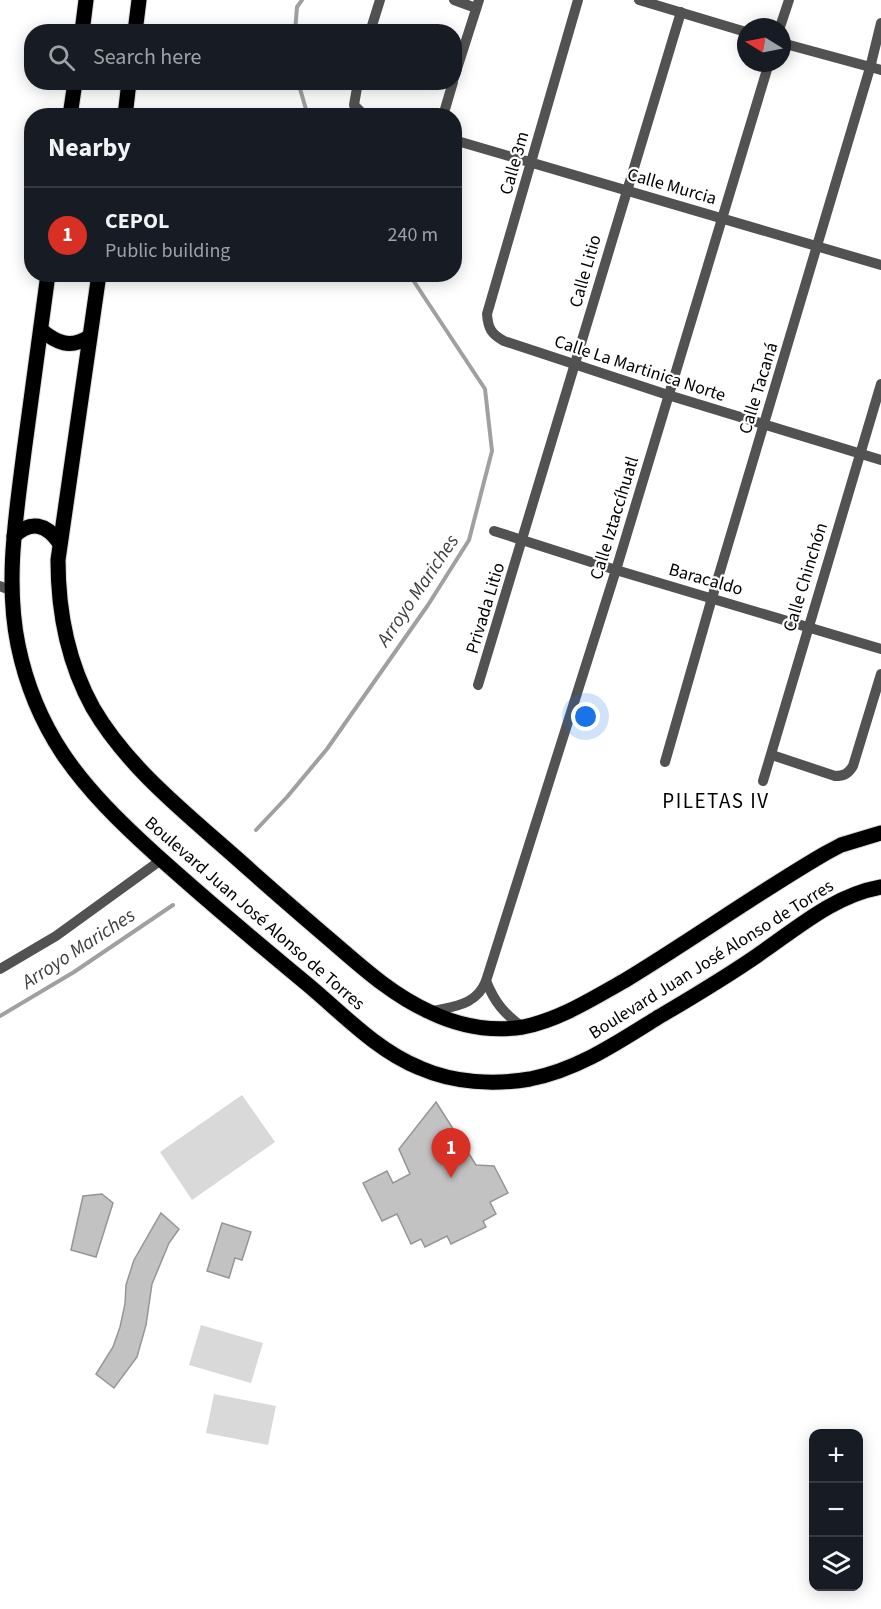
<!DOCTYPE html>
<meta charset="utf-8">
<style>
:root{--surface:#171b24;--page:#242831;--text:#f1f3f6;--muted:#9ea1a6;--line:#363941;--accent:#d93025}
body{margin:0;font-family:"Source Sans 3",sans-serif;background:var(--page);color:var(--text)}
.controls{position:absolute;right:18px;bottom:18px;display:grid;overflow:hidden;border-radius:12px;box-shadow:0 3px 15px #0003}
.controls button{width:54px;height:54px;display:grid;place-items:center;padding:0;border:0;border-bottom:2px solid var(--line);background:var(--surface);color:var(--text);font:30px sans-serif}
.compass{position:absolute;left:737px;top:18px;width:54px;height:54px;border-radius:50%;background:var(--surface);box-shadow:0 3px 15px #0003;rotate:280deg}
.you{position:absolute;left:586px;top:717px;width:21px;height:21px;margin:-15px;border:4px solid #fff;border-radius:50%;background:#1a73e8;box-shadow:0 0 0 9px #1a73e833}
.badge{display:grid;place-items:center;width:39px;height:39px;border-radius:50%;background:var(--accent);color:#fff;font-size:20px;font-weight:700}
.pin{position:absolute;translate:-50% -50px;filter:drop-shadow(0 2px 3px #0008)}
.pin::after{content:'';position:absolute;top:32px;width:21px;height:18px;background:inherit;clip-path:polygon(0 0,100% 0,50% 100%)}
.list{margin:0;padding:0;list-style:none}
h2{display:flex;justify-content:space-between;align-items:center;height:78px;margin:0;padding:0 24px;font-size:26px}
h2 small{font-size:20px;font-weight:400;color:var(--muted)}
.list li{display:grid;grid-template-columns:39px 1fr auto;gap:18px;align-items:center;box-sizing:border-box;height:96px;padding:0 24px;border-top:2px solid var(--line)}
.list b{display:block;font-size:22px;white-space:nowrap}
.list p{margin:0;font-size:20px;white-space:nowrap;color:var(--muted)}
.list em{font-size:20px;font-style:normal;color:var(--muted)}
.icon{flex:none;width:33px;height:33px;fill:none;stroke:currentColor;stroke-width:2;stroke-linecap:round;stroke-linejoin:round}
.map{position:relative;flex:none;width:881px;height:1609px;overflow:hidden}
.search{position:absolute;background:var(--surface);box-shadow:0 3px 15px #0003;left:24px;top:24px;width:438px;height:66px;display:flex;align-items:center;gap:15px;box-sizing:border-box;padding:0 21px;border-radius:24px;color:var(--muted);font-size:22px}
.panel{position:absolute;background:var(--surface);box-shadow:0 3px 15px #0003;left:24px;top:108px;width:438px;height:174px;border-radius:24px}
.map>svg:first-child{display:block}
.green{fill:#d9d9d9}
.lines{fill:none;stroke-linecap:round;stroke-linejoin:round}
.stream{stroke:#a0a0a0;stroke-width:4}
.building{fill:#c2c2c2;stroke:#969696;stroke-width:1.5}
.primary-casing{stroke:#dbdbdb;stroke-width:17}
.minor{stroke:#525252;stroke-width:10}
.primary{stroke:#000;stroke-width:15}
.labels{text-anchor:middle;stroke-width:4.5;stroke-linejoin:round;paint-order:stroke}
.street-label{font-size:18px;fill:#000;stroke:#fff}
.water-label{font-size:20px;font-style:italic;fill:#414141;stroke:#fff}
.quarter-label{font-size:21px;letter-spacing:1.5px;fill:#000;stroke:#fff}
</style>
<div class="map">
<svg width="881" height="1609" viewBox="0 0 881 1609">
<rect width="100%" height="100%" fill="#fff"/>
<g class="green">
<path d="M242,1095L275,1142L192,1200L160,1152Z"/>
<path d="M201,1325L263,1343L251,1383L189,1365Z"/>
<path d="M214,1394L276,1406L268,1445L206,1433Z"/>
</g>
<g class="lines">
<g class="stream">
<path d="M295,32L297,7L302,0"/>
<path d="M298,82L308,116"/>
<path d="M256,830L287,797L327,749L428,605L469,540L492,451L485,389L409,274"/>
<path d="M0,1016L74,972L173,905"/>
</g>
</g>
<g class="building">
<path d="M436,1102L476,1165L494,1166L508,1193L490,1202L496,1214L483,1221L486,1227L451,1244L447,1236L425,1247L421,1239L411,1244L397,1214L382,1221L363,1183L387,1171L393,1183L410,1174L399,1149Z"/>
<path d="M102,1194L113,1203L96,1257L71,1250L83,1196Z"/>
<path d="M161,1213L179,1229L169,1243L152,1284L146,1325L137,1357L114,1388L96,1374L113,1347L120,1327L125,1304L126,1285L134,1260Z"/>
<path d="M222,1223L251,1232L242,1260L235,1258L229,1278L207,1271Z"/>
</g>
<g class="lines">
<defs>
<g id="primary">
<path d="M82,32L86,0"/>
<path d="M135,32L139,0"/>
<path d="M70,116L75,82"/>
<path d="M125,116L129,82"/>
<path d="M48,274C40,334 32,393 24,452C16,516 5,581 18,645C26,684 41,721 63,754C88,791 121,823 154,853C204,898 255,941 307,984C343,1014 376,1050 420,1068C454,1083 494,1085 530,1079C577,1070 617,1043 657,1018C694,996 730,975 765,950C801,925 836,895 881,887"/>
<path d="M99,274L58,560C58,612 67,661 93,708C131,773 196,821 251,871C279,896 307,920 335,944C365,970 394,996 430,1012C459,1026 490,1032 523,1027C559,1020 592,999 624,981C692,940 757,893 826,853L841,845L881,833"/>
<path d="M41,330C57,343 70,349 89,337"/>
<path d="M14,536C31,520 46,524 59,542"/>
</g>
</defs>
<use href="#primary" class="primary-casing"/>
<g class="minor">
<path d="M454,0L476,8"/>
<path d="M578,0L487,314C488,328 491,334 504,341L668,395L881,460"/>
<path d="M639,0L746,32"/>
<path d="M780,27L789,0"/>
<path d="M370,32L380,0"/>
<path d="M782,43L881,70"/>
<path d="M454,78L479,0"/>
<path d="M358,82L354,105L361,112L372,116"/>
<path d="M443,116L453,82"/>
<path d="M454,140L881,265"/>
<path d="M494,531L616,570L881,649"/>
<path d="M0,586L12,591"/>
<path d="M478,685L681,12"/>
<path d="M772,755L835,776C844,776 848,774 853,766L881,674"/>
<path d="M665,762L712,598L870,68L881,23"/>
<path d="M763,781L881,384"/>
<path d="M0,969L56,936L161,860"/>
<path d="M486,981C495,1003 503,1012 522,1027"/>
<path d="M430,1012C453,1006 476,1006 486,981L616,570L769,63"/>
</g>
<use href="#primary" class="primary"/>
</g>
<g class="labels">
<g class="street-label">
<text transform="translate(514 163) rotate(-74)" y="6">Calle 3m</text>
<text transform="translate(672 186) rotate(16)" y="6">Calle Murcia</text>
<text transform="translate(585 271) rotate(-74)" y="6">Calle Litio</text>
<text transform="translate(640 368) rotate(18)" y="6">Calle La Martinica Norte</text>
<text transform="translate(758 388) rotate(-73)" y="6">Calle Tacaná</text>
<text transform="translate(614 518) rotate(-73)" y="6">Calle Iztaccíhuatl</text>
<text transform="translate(805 577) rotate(-73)" y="6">Calle Chinchón</text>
<text transform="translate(706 579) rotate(16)" y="6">Baracaldo</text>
<text transform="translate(485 608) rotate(-73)" y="6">Privada Litio</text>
<text transform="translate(255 913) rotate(41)" y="6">Boulevard Juan José Alonso de Torres</text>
<text transform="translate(711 959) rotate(-32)" y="6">Boulevard Juan José Alonso de Torres</text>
</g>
<g class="water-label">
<text transform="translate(417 590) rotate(-56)" y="7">Arroyo Mariches</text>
<text transform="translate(78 948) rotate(-33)" y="7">Arroyo Mariches</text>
</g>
<g class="quarter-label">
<text x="716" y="808">PILETAS IV</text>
</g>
</g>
</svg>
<div class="controls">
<button>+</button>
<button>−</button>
<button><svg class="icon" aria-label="layers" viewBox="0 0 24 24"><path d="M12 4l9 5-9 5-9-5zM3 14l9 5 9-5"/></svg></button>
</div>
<svg class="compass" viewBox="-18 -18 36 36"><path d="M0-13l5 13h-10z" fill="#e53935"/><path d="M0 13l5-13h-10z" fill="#9ea1a6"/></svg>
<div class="you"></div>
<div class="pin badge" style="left:451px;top:1178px">1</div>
<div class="search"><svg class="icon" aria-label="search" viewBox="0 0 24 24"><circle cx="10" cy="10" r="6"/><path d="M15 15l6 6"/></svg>Search here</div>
<section class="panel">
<h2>Nearby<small></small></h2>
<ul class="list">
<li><span class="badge">1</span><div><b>CEPOL</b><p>Public building</p></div><em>240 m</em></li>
</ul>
</section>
</div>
